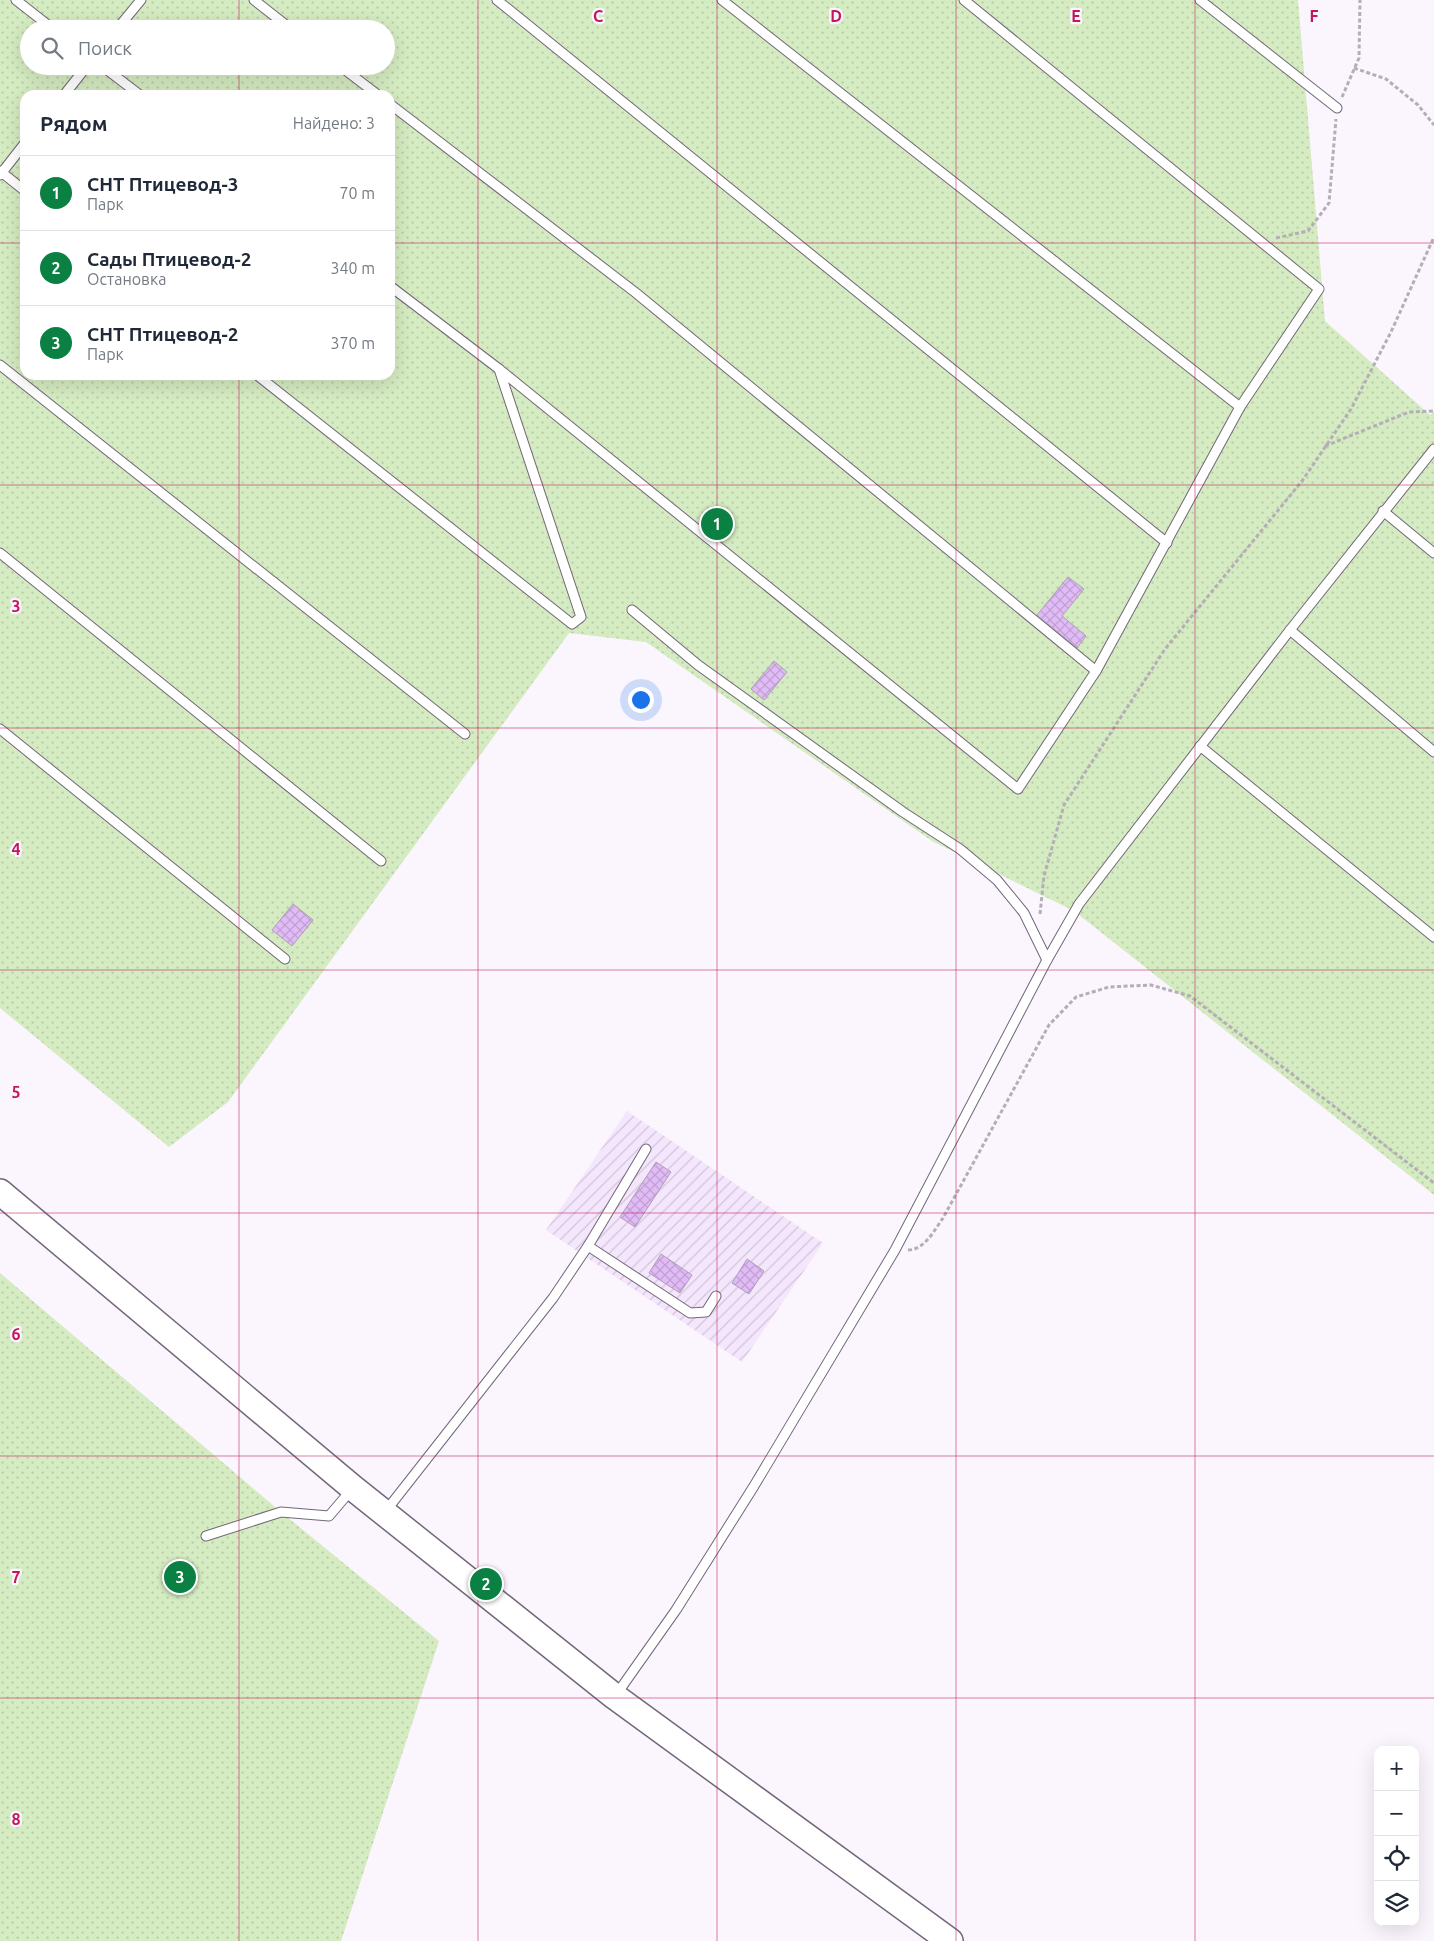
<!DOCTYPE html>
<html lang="ru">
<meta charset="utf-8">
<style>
:root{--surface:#fff;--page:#f6f6f7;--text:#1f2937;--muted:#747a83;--line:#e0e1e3;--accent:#0b8043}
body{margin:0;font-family:Ubuntu,sans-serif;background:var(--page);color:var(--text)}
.controls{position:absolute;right:15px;bottom:15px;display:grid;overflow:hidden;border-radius:10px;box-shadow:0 5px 20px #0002}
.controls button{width:45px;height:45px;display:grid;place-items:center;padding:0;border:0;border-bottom:1px solid var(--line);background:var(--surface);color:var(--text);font:25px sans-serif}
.you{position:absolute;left:640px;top:699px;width:18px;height:18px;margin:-12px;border:4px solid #fff;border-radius:50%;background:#1a73e8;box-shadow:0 0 0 8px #1a73e833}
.badge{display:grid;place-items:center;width:32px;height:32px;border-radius:50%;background:var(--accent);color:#fff;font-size:16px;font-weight:700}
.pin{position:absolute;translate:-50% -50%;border:2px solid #fff;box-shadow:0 1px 5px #0006}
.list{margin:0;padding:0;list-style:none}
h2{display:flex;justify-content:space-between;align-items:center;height:65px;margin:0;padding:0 20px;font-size:21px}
h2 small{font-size:16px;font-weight:400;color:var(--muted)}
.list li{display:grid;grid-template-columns:32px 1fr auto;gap:15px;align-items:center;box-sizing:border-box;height:75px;padding:0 20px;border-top:1px solid var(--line)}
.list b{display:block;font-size:19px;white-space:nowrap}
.list p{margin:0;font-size:16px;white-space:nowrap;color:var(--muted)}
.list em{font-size:16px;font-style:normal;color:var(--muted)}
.icon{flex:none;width:28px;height:28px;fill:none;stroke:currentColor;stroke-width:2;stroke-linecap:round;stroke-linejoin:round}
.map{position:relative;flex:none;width:1434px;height:1941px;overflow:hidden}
.search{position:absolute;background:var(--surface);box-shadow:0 5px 20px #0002;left:20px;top:20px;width:375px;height:55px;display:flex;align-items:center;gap:12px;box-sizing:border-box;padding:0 18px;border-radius:28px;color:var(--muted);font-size:19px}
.panel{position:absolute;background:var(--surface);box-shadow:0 5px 20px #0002;left:20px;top:90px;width:375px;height:290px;border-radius:15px}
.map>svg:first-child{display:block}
.industrial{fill:url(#industrial-furrows)}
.grass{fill:url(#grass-dots);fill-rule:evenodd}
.building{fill:url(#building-cross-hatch);stroke:#ada0b4}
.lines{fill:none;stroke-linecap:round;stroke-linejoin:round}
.service-casing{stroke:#73677a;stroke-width:11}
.secondary-casing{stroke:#73677a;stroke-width:28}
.path{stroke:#b4aeb7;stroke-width:3;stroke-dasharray:4 2.5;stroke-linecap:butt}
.service{stroke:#fff;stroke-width:9}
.secondary{stroke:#fff;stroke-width:25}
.grid{fill:none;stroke:#c2185b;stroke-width:1;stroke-opacity:0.55}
.grid-label{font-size:16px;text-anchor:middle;font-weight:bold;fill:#c2185b;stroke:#fbf5fe;stroke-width:4.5;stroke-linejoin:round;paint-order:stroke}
</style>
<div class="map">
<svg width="1434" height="1941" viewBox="0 0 1434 1941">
<defs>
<pattern id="industrial-furrows" width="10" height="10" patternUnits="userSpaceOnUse" patternTransform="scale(1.25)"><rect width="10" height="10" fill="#f4e6fc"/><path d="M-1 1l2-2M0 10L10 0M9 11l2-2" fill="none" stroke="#d2c5d8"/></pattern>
<pattern id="grass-dots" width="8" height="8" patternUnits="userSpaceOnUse" patternTransform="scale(1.25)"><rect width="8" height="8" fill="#d5ebc1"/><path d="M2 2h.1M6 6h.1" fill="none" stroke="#b7caa6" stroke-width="1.8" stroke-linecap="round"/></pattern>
<pattern id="building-cross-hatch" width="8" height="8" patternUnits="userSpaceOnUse" patternTransform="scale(1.25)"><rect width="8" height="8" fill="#e1bbf6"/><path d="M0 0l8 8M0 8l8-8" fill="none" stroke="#c1a1d3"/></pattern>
</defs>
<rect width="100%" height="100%" fill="#fbf5fe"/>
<path class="industrial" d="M627,1111L823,1243L742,1362L546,1230Z"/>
<g class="grass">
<path d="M0,0H1298L1325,321L1430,415L1434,412V1195L1074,911L932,841L646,642L569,633L228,1102L169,1147L0,1008ZM29,29H386V66H29ZM25,95H390V375H25Z"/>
<path d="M0,1273L281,1512L439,1641L341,1941H0Z"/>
</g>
<g class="building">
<path d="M1068,577L1084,589L1062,616L1086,636L1077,648L1037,615Z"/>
<path d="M774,661L787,672L764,700L751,689Z"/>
<path d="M293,904L313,920L292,946L272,930Z"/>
<path d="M656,1162L671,1172L635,1227L620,1217Z"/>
<path d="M661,1254L692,1275L680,1293L649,1273Z"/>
<path d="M747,1259L764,1271L749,1294L732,1283Z"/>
</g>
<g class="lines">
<defs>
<g id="service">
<path d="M16,0L53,29"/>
<path d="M254,0L291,29"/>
<path d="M497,0L1167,543"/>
<path d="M722,0L1240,407"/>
<path d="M1200,0L1337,108"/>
<path d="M117,29L141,0"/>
<path d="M102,66L140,95"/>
<path d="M340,66L378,95"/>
<path d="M64,95L87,66"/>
<path d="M390,104L636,293L1096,671"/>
<path d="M0,171L25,191"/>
<path d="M0,175L25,143"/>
<path d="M390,286L499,369L1018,789L1096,671L1240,407L1319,289L964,0"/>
<path d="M0,365L465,734"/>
<path d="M257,375L572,624L581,617L499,369"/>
<path d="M1383,511L1434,553"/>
<path d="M0,553L381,861"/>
<path d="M632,610L698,665L903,812L960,849L997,880L1024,913L1047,960"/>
<path d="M1290,630L1434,752"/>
<path d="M0,729L285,959"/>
<path d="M1200,746L1434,937"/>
<path d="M588,1246L690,1313L706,1312L716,1296"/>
<path d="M385,1512L553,1298L588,1246L646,1149"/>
<path d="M206,1536L281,1512L329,1516L352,1489"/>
<path d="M616,1695L676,1610L754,1486L895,1250L1047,960L1079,904L1290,630L1434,449"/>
</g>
<path id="secondary" d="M0,1192L353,1488L614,1696L950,1941"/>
</defs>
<use href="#service" class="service-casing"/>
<use href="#secondary" class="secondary-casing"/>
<g class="path">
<path d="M1354,68L1386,79L1418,105L1434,125"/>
<path d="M1342,97L1359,58L1360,0"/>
<path d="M1276,238L1308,231L1329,203L1336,119"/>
<path d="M1325,446L1409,412L1434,411"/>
<path d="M1040,914L1044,876L1064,805L1165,649L1302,481L1351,409L1391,332L1434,237"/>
<path d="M908,1250C925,1250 935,1229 943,1218L1049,1025L1076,997L1109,987L1151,985L1190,996L1434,1183"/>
</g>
<use href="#service" class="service"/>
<use href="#secondary" class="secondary"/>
</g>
<path class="grid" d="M239,0V29M478,0V1941M717,0V1941M956,0V1941M1195,0V1941M239,66V95M0,243H25M390,243H1434M239,375V1941M0,485H1434M0,728H1434M0,970H1434M0,1213H1434M0,1456H1434M0,1698H1434"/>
<g class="grid-label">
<text x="598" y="22">C</text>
<text x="836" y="22">D</text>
<text x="1076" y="22">E</text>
<text x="1314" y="22">F</text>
<text x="16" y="612">3</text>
<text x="16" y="855">4</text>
<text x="16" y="1098">5</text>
<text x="16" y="1340">6</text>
<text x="16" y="1583">7</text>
<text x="16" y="1825">8</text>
</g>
</svg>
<div class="controls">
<button>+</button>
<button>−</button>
<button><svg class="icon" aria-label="locate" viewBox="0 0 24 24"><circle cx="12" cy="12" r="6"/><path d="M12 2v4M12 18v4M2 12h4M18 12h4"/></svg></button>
<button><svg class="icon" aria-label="layers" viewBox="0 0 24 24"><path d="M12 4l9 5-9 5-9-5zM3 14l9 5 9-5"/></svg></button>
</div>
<div class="you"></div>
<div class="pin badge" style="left:717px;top:524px">1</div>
<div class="pin badge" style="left:486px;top:1584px">2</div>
<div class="pin badge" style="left:180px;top:1577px">3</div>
<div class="search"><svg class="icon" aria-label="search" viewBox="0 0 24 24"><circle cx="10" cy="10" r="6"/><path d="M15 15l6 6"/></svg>Поиск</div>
<section class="panel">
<h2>Рядом<small>Найдено: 3</small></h2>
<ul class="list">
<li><span class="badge">1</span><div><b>СНТ Птицевод-3</b><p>Парк</p></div><em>70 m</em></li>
<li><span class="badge">2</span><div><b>Сады Птицевод-2</b><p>Остановка</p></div><em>340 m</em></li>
<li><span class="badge">3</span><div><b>СНТ Птицевод-2</b><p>Парк</p></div><em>370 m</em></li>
</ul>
</section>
</div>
